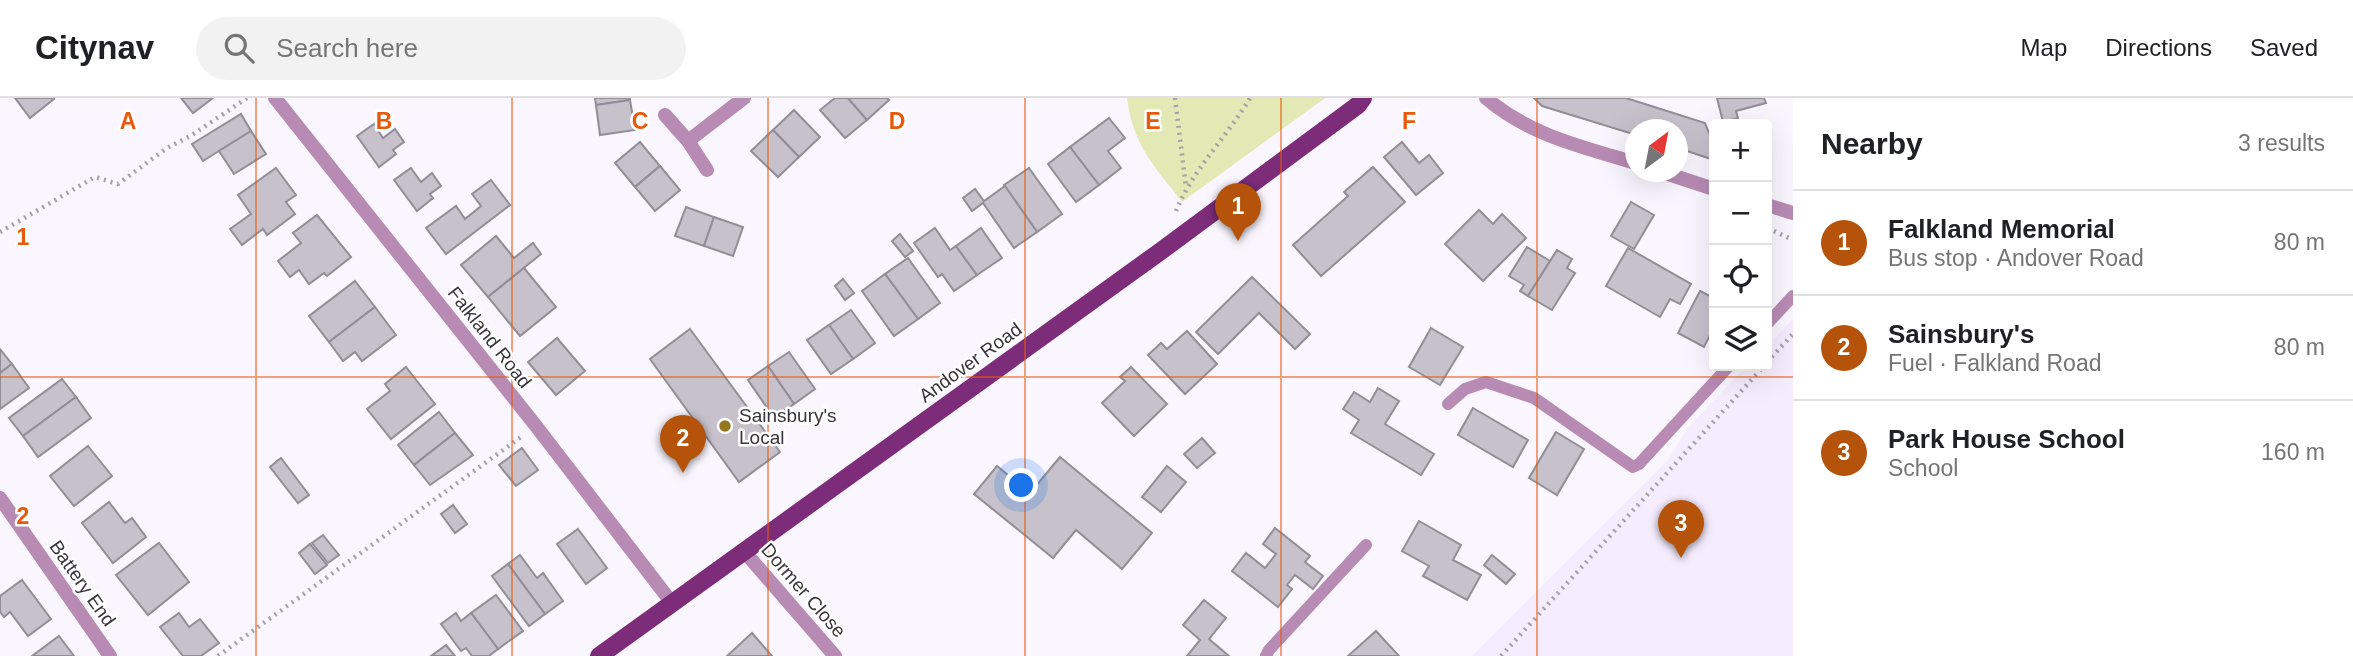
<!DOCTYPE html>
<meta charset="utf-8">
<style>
:root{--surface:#fff;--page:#f2f2f2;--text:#202124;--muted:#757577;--line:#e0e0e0;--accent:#b45309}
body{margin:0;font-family:Helvetica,sans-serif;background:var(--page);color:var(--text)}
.controls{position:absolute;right:21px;top:21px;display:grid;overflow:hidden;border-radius:7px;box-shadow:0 7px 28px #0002}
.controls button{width:63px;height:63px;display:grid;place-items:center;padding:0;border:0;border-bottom:2px solid var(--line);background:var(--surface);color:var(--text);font:35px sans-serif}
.compass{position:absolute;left:1625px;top:21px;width:63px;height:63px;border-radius:50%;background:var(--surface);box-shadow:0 7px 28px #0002;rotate:32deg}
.you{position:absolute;left:1022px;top:388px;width:24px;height:24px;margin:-18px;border:5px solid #fff;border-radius:50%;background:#1a73e8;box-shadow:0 0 0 10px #1a73e833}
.badge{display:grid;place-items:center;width:46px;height:46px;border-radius:50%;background:var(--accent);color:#fff;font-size:23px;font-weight:700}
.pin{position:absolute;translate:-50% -58px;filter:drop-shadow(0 2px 4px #0008)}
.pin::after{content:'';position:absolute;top:37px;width:24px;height:21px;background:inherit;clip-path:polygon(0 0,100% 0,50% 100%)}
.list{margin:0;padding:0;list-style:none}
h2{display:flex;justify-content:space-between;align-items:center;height:91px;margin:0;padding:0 28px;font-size:30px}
h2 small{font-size:23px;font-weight:400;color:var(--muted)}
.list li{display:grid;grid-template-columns:46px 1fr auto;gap:21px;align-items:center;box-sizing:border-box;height:105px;padding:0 28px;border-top:2px solid var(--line)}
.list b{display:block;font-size:26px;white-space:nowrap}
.list p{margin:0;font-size:23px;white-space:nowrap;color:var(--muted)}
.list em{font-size:23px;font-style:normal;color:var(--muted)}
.icon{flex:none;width:38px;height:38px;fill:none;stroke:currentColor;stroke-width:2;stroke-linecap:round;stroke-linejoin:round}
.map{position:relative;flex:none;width:1793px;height:558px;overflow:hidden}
header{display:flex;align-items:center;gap:42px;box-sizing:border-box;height:98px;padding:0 35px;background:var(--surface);border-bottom:2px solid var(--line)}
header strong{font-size:33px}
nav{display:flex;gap:38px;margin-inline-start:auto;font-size:24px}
.search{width:490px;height:63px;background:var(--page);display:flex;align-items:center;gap:18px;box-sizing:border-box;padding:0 24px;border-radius:38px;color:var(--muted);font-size:26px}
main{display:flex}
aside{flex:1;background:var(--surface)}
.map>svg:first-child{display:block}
.built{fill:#f5edfe}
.green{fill:#e3e9b4}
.building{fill:#c6c1cb;stroke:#928d97;stroke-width:2}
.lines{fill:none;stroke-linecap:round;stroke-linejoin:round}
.path{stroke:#a3a0a7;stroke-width:4.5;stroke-dasharray:2 5;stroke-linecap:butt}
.lane{stroke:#b88bb4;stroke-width:12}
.street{stroke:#b88bb4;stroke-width:14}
.primary{stroke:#7c2c79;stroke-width:18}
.grid{fill:none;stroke:#e8590c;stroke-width:2;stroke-opacity:0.55}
.poi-dot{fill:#94781f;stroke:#fff;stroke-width:2.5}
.labels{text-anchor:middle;stroke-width:5;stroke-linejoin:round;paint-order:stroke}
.street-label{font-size:19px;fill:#373539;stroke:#fff}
.poi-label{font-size:19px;fill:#373539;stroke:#fff;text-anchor:start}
.grid-label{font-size:23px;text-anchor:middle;font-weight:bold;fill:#e8590c;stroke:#fff;stroke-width:5;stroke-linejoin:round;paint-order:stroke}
</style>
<header>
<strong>Citynav</strong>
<div class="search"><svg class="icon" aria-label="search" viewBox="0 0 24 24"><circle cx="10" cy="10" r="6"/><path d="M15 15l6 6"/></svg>Search here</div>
<nav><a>Map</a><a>Directions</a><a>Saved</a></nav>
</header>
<main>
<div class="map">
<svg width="1793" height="558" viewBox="0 0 1793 558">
<rect width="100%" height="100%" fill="#faf6ff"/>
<path class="built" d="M1793,221V558H1472L1668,362L1689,328L1747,268H1767V248Z"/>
<path class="green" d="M1127,0H1325L1182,104C1154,68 1133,47 1127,0Z"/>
<g class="building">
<path d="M15,0H54V1L30,20Z"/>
<path d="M181,0H213L193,15Z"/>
<path d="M595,0H630V2L596,7Z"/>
<path d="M835,0H848L867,22L845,40L820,12Z"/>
<path d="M848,0H887L889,2L867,22Z"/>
<path d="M1534,0H1626L1705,25L1714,47V62L1678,50V32H1636V37L1542,8Z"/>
<path d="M1717,0H1764L1766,5L1736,13L1738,20L1723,24Z"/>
<path d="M630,2L635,32L600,37L596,7Z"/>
<path d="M794,12L820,39L799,59L773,32Z"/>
<path d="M241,16L251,33L203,63L192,46Z"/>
<path d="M1109,20L1125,40L1108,53L1121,70L1099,87L1070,49Z"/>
<path d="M374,26L383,40L395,31L404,44L393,52L396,56L379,69L357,38Z"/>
<path d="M773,32L799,59L778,79L751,53Z"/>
<path d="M251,33L266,56L234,76L219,53Z"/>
<path d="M640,44L660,68L635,89L615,65Z"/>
<path d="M1402,44L1419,65L1429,57L1443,75L1416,97L1384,59Z"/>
<path d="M1070,49L1099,87L1076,104L1048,66Z"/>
<path d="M660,68L680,92L655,113L635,89Z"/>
<path d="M1373,69L1405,104L1321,178L1293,147L1348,98L1344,94Z"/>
<path d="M276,70L296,97L286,104L295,116L267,137L263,131L242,147L230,131L251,116L238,97Z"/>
<path d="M411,70L421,84L432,75L441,88L430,96L433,100L417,113L394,82Z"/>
<path d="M1029,70L1062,116L1037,134L1004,87Z"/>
<path d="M491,82L510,107L446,156L426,130L456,108L465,121L481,108L472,96Z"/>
<path d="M1005,88L1037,134L1014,150L983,105L972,113L963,100L975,91L984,103Z"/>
<path d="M1631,104L1654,117L1634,151L1611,138Z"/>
<path d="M686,109L714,119L704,148L675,138Z"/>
<path d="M1479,112L1493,126L1502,116L1526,140L1483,183L1445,146Z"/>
<path d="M317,117L351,159L327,178L324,175L309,186L299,172L290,179L278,163L301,145L293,135Z"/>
<path d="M714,119L743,129L733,158L704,148Z"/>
<path d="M935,130L950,152L956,148L977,177L954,193L942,176L938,179L914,145Z"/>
<path d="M981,130L1002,160L977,177L956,148Z"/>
<path d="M900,136L913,153L905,159L892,143Z"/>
<path d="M496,138L514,160L533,145L541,156L488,199L461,167Z"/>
<path d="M1527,149L1550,163L1528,198L1520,193L1524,187L1509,178Z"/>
<path d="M1628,150L1691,186L1680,206L1670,201L1660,219L1606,188Z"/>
<path d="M1557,152L1572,161L1567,170L1575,175L1552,212L1528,198Z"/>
<path d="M908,160L940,205L918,221L885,176Z"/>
<path d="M524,170L556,209L520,238L488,199Z"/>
<path d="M885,176L918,221L894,238L862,193Z"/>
<path d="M1252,179L1310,236L1295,251L1259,215L1218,256L1196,234Z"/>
<path d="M843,181L854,195L845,202L835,188Z"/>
<path d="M355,183L375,209L329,244L309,218Z"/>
<path d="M1700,193L1714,200V229L1704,249L1678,235Z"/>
<path d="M375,209L396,237L362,263L355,254L343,263L329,244Z"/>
<path d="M851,212L875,245L853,261L829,227Z"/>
<path d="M829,227L853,261L831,276L807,242Z"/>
<path d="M1431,230L1463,249L1440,287L1409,269Z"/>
<path d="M690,231L780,354L739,384L650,261Z"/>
<path d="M1187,233L1217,266L1185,296L1148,257L1161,245L1167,251Z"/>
<path d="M557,240L585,273L556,297L528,264Z"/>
<path d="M0,251L12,266L0,275Z"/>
<path d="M789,254L815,291L794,306L768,268Z"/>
<path d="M12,266L29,290L0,311V275Z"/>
<path d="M768,268L794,306L774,320L748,282Z"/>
<path d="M406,269L435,306L391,341L367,311L390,293L385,286Z"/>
<path d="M1131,269L1167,306L1134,338L1102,305L1125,283L1120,279Z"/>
<path d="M62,281L76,299L23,338L9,320Z"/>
<path d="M1378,290L1399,303L1385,326L1434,356L1421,377L1351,335L1359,322L1343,311L1354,294L1370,304Z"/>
<path d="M76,299L91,320L38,359L23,338Z"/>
<path d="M1473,310L1528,342L1513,369L1458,337Z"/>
<path d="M439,314L455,335L414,367L398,347Z"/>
<path d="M1556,334L1584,351L1557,397L1529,380Z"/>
<path d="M455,335L473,357L430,387L414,367Z"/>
<path d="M1202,340L1215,355L1197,370L1184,356Z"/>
<path d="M88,348L112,378L74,408L50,378Z"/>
<path d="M522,350L538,372L516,388L499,367Z"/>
<path d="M1060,359L1152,435L1122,471L1076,432L1053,460L974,396L997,368L1030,395Z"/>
<path d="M281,360L309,397L298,405L270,369Z"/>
<path d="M1167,368L1186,384L1161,414L1142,399Z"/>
<path d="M109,404L125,425L132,420L146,439L113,465L82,425Z"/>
<path d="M453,407L467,426L455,435L441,416Z"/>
<path d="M1419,423L1461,447L1453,462L1481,477L1467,502L1423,478L1429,468L1402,453Z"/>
<path d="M1275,430L1310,458L1305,464L1323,478L1313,491L1295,477L1287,487L1292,491L1278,509L1232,473L1246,455L1265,470L1276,456L1263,446Z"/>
<path d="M578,431L607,470L586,486L557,446Z"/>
<path d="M323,437L339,457L328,465L312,445Z"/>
<path d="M159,445L189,484L148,517L116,477Z"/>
<path d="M310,446L327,467L315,476L299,455Z"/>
<path d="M520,457L537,480L543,475L563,503L545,516L508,466Z"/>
<path d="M1492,457L1515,476L1506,486L1484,467Z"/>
<path d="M508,466L545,516L529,528L492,478Z"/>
<path d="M22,482L51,521L28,538L10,514L4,519L0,514V498Z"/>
<path d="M496,497L523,533L498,551L471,515Z"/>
<path d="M1204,502L1226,520L1209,541L1229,558H1187L1200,542L1183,527Z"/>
<path d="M179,515L189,529L200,521L219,545L201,558H183L160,529Z"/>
<path d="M456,515L461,523L471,515L498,551L489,558H472L466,550L461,553L441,526Z"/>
<path d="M1376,533L1399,558H1348Z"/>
<path d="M752,535L772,558H727Z"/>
<path d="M59,538L74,558H32Z"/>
<path d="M446,547L455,558H431Z"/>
</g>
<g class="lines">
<g class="path">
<path d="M1175,0L1186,89"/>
<path d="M1176,113C1193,71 1227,39 1250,0"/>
<path d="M1774,133L1793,142"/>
<path d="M0,134L95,79L118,86L167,50L192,37L247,0"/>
<path d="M1767,264L1793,236"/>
<path d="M218,558L521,339"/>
<path d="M1501,558L1764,268"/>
</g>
<g class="lane">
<path d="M1767,226L1793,198"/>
<path d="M1448,306L1465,291L1486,284L1534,300L1633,369L1639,366L1729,268"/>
<path d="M1266,558L1269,552L1366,447"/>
</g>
<g class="street">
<path d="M275,0L536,328L672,505"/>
<path d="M1486,0C1529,37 1582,49 1636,65"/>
<path d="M665,17L688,43L707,72"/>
<path d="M688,43L744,0"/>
<path d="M1662,74L1714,91"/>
<path d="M1767,107L1793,115"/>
<path d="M0,400L110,558"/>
<path d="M743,452L835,558"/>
</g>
<path class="primary" d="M599,558L1161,153L1358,7L1363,0"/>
</g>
<path class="grid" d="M256,0V558M512,0V558M768,0V558M1025,0V558M1281,0V558M1537,0V558M0,279H1793"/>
<circle class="poi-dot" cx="725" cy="328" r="7"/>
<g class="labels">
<g class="street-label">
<text transform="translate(490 239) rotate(52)" y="7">Falkland Road</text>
<text transform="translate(970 264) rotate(-36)" y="7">Andover Road</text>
<text transform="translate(83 485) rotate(55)" y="7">Battery End</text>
<text transform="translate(804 492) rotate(49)" y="7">Dormer Close</text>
</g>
<g class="poi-label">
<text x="739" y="324">Sainsbury's<tspan x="739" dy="22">Local</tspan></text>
</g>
</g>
<g class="grid-label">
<text x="128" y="31">A</text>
<text x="384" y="31">B</text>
<text x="640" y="31">C</text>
<text x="897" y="31">D</text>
<text x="1153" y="31">E</text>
<text x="1409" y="31">F</text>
<text x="23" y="147">1</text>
<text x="23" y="426">2</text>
</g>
</svg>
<div class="controls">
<button>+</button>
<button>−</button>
<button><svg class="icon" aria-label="locate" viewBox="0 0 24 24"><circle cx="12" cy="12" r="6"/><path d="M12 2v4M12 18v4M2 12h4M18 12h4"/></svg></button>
<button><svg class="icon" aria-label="layers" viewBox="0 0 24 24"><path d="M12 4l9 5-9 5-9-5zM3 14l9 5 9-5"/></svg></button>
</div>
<svg class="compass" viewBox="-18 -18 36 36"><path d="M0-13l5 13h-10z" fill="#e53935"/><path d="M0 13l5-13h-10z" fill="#757577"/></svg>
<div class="you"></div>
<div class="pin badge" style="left:1238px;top:143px">1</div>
<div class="pin badge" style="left:683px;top:375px">2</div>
<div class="pin badge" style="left:1681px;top:460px">3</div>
</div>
<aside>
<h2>Nearby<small>3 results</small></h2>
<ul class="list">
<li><span class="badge">1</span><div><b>Falkland Memorial</b><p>Bus stop · Andover Road</p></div><em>80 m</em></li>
<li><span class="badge">2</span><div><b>Sainsbury's</b><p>Fuel · Falkland Road</p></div><em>80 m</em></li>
<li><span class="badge">3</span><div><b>Park House School</b><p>School</p></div><em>160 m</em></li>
</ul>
</aside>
</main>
